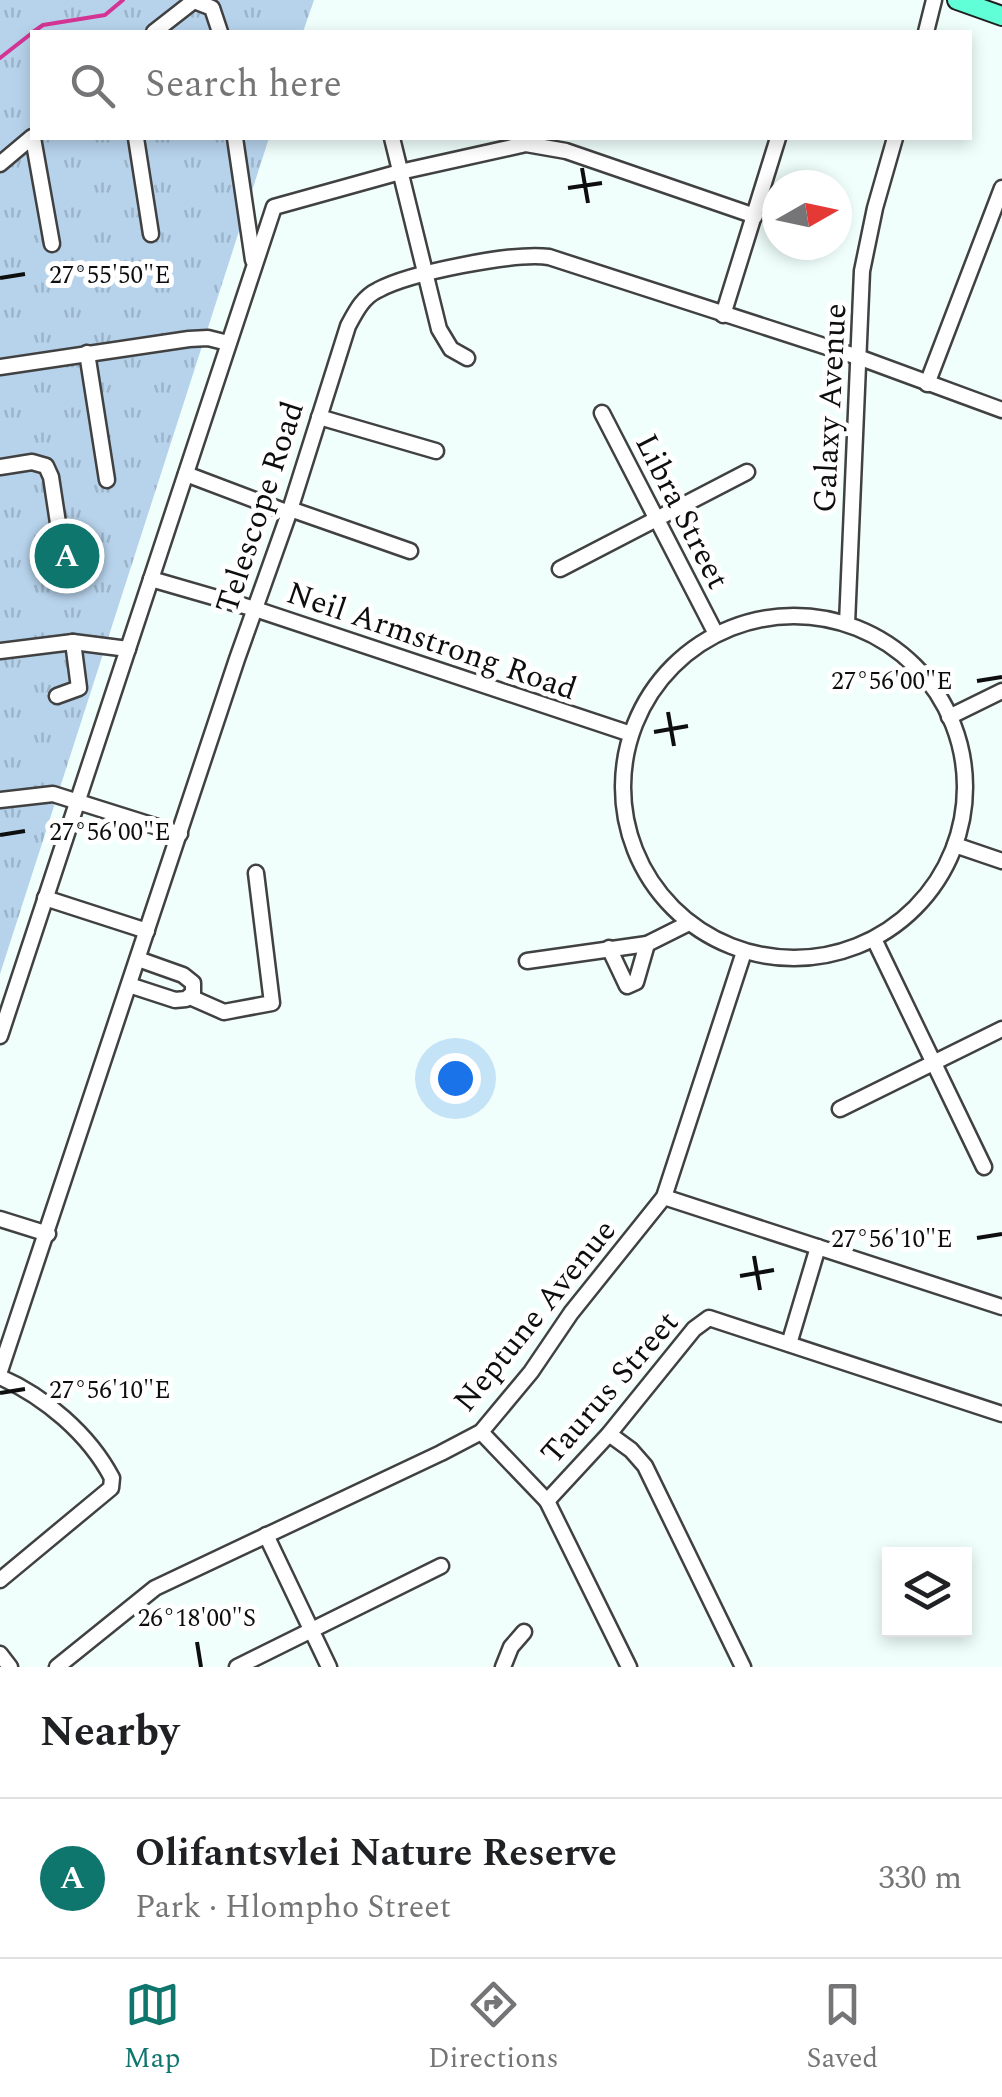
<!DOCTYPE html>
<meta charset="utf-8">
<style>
:root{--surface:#fff;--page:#f6f6f6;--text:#202124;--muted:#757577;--line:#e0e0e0;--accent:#0f766e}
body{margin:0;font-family:Spectral,serif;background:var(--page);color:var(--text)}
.controls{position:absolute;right:30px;bottom:30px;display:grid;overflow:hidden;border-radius:0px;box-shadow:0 5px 15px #0003}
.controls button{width:90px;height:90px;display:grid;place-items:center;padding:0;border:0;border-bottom:2px solid var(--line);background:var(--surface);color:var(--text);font:50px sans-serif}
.compass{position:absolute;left:762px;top:170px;width:90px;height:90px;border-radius:50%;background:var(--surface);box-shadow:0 5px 15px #0003;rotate:81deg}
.you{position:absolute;left:455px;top:1078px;width:35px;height:35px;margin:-25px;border:8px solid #fff;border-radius:50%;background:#1a73e8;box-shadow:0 0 0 15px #1a73e833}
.badge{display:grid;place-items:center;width:65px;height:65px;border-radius:50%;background:var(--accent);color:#fff;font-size:32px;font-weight:700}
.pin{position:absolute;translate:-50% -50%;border:5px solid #fff;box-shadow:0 2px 10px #0006}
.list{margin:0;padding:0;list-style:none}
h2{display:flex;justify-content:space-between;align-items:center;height:130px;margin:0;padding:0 40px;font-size:42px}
h2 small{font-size:32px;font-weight:400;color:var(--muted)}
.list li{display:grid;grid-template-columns:65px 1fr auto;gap:30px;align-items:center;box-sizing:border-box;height:160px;padding:0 40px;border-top:2px solid var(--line)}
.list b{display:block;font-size:38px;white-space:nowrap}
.list p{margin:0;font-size:32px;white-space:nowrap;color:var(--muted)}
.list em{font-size:32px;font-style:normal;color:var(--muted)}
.icon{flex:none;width:55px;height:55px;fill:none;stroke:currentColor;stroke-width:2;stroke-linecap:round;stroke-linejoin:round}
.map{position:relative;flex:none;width:1002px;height:1667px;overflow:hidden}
.search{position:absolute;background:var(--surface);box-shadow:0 5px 15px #0003;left:30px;right:30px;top:30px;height:110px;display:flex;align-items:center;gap:25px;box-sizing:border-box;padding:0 35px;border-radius:0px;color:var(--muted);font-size:38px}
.sheet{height:290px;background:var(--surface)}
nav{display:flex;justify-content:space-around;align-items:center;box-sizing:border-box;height:140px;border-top:2px solid var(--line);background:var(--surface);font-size:28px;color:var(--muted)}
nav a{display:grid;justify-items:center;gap:5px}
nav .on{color:var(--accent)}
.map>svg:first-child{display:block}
.park{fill:url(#park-tufts)}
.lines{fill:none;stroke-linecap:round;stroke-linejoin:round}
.stream{stroke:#d43595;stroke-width:4}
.minor-casing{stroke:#414141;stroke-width:19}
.major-casing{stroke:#1f1f1f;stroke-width:22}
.minor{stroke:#fff;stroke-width:14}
.major{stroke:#60ffd7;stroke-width:18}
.ticks{fill:none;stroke:#0e0e0e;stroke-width:4}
.labels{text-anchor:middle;stroke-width:10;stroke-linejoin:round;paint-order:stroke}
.street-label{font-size:32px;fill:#0e0e0e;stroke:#fff}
.ticks-label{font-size:25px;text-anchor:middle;fill:#0e0e0e;stroke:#fff;stroke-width:10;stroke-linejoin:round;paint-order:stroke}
</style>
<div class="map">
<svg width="1002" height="1667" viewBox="0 0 1002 1667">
<defs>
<pattern id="park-tufts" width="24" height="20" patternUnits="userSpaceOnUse" patternTransform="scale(2.5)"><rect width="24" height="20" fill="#b7d3ec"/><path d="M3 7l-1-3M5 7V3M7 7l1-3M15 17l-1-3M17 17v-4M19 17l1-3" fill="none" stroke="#9cb4c9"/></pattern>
</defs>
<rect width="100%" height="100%" fill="#f0fffc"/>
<path class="park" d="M0,0H314L303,32H32V138H269L0,974Z"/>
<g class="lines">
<g class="stream">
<path d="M33,32L43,25L105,15L123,0"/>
<path d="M0,58L32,33"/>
</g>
<defs>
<g id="minor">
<path d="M194,1L212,8L220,32"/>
<path d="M154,32L195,0"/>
<path d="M926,32L934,0"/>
<path d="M33,138L52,244"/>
<path d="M136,138L151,234"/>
<path d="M235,138L253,260"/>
<path d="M392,138L439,329L451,349L467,358"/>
<path d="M0,164L32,137"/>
<path d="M723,315L778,138"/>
<path d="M87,353L107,480"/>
<path d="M0,367L189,339L208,338L228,343"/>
<path d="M927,384L1002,188"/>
<path d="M602,413L716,634"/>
<path d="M319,417L436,451"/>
<path d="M0,467L32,462L46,466L51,477L60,536"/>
<path d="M186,474L289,513"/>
<path d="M290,509L410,551"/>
<path d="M560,569L747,472"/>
<path d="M151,579L255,609L631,734"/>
<circle cx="794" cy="787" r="171"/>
<path d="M847,624L862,271L875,208L895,138"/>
<path d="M0,651L73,642L128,649"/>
<path d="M57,696L79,688L73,642"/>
<path d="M949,717L1002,691"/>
<path d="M0,800L53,794L180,834"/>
<path d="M955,845L1002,861"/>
<path d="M45,898L147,931"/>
<path d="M874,939L984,1167"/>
<path d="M609,948L627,986L636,982L647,944"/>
<path d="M527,961L647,944L689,923"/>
<path d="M129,985L175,1000L186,999L193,993V983L183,975L138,959"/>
<path d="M190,997L224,1012L272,1003L256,873"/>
<path d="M0,1036L274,207L400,172L526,144L566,151L755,216"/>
<path d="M840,1109L1002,1029"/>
<path d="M664,1197L1002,1307"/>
<path d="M0,1219L48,1234"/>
<path d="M789,1344L818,1247"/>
<path d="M0,1371L237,659L289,513L348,326C356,311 363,297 378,290C409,273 514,252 549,257L858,357L1002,410"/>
<path d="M0,1377C44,1396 89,1434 112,1478L111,1488L0,1580"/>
<path d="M481,1432L547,1501L629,1667"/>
<path d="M609,1434L631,1450L645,1466L743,1667"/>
<path d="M547,1501L609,1434L694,1329L709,1318L1002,1414"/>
<path d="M266,1535L329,1667"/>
<path d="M0,1654L10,1667"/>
<path d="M57,1667L155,1588L441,1453L481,1432L531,1372L571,1313L664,1197L744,952"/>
<path d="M237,1667L441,1566"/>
<path d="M503,1667L511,1647L524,1632"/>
</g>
<path id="major" d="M957,0L1002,16"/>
</defs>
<use href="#minor" class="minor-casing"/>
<use href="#major" class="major-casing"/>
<use href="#minor" class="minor"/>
<use href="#major" class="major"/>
</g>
<path class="ticks" d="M582,168L588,203M568,188L602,183M0,278L25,274M977,681L1002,677M668,712L674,746M654,732L688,726M0,835L25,831M977,1238L1002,1234M754,1256L760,1290M740,1276L774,1270M0,1393L25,1389M197,1642L201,1667"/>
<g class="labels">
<g class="street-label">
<text transform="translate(829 408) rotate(-87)" y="11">Galaxy Avenue</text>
<text transform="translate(259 507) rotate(-72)" y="11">Telescope Road</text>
<text transform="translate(683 511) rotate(63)" y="11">Libra Street</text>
<text transform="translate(432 640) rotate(19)" y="11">Neil Armstrong Road</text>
<text transform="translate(534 1315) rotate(-51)" y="11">Neptune Avenue</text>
<text transform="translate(609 1387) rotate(-49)" y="11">Taurus Street</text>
</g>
</g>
<g class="ticks-label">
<text x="110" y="283">27°55'50"E</text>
<text x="892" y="689">27°56'00"E</text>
<text x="110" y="840">27°56'00"E</text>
<text x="892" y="1247">27°56'10"E</text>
<text x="110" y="1398">27°56'10"E</text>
<text x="197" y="1626">26°18'00"S</text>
</g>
</svg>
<div class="controls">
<button><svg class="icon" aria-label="layers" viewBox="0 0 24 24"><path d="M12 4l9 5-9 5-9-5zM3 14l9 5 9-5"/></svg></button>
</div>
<svg class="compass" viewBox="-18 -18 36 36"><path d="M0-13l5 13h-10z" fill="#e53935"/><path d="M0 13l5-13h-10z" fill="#757577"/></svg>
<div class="you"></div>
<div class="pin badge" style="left:67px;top:556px">A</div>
<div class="search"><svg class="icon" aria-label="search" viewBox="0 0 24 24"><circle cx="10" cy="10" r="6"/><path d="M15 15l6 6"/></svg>Search here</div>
</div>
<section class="sheet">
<h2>Nearby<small></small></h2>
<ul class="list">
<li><span class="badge">A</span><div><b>Olifantsvlei Nature Reserve</b><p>Park · Hlompho Street</p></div><em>330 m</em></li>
</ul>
</section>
<nav>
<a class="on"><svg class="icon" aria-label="map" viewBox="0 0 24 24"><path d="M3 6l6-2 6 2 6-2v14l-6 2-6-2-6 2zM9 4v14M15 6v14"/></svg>Map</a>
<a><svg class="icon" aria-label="directions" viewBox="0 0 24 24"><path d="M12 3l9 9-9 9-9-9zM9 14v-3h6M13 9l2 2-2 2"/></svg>Directions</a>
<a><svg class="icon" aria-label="saved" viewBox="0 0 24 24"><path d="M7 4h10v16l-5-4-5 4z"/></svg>Saved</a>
</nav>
